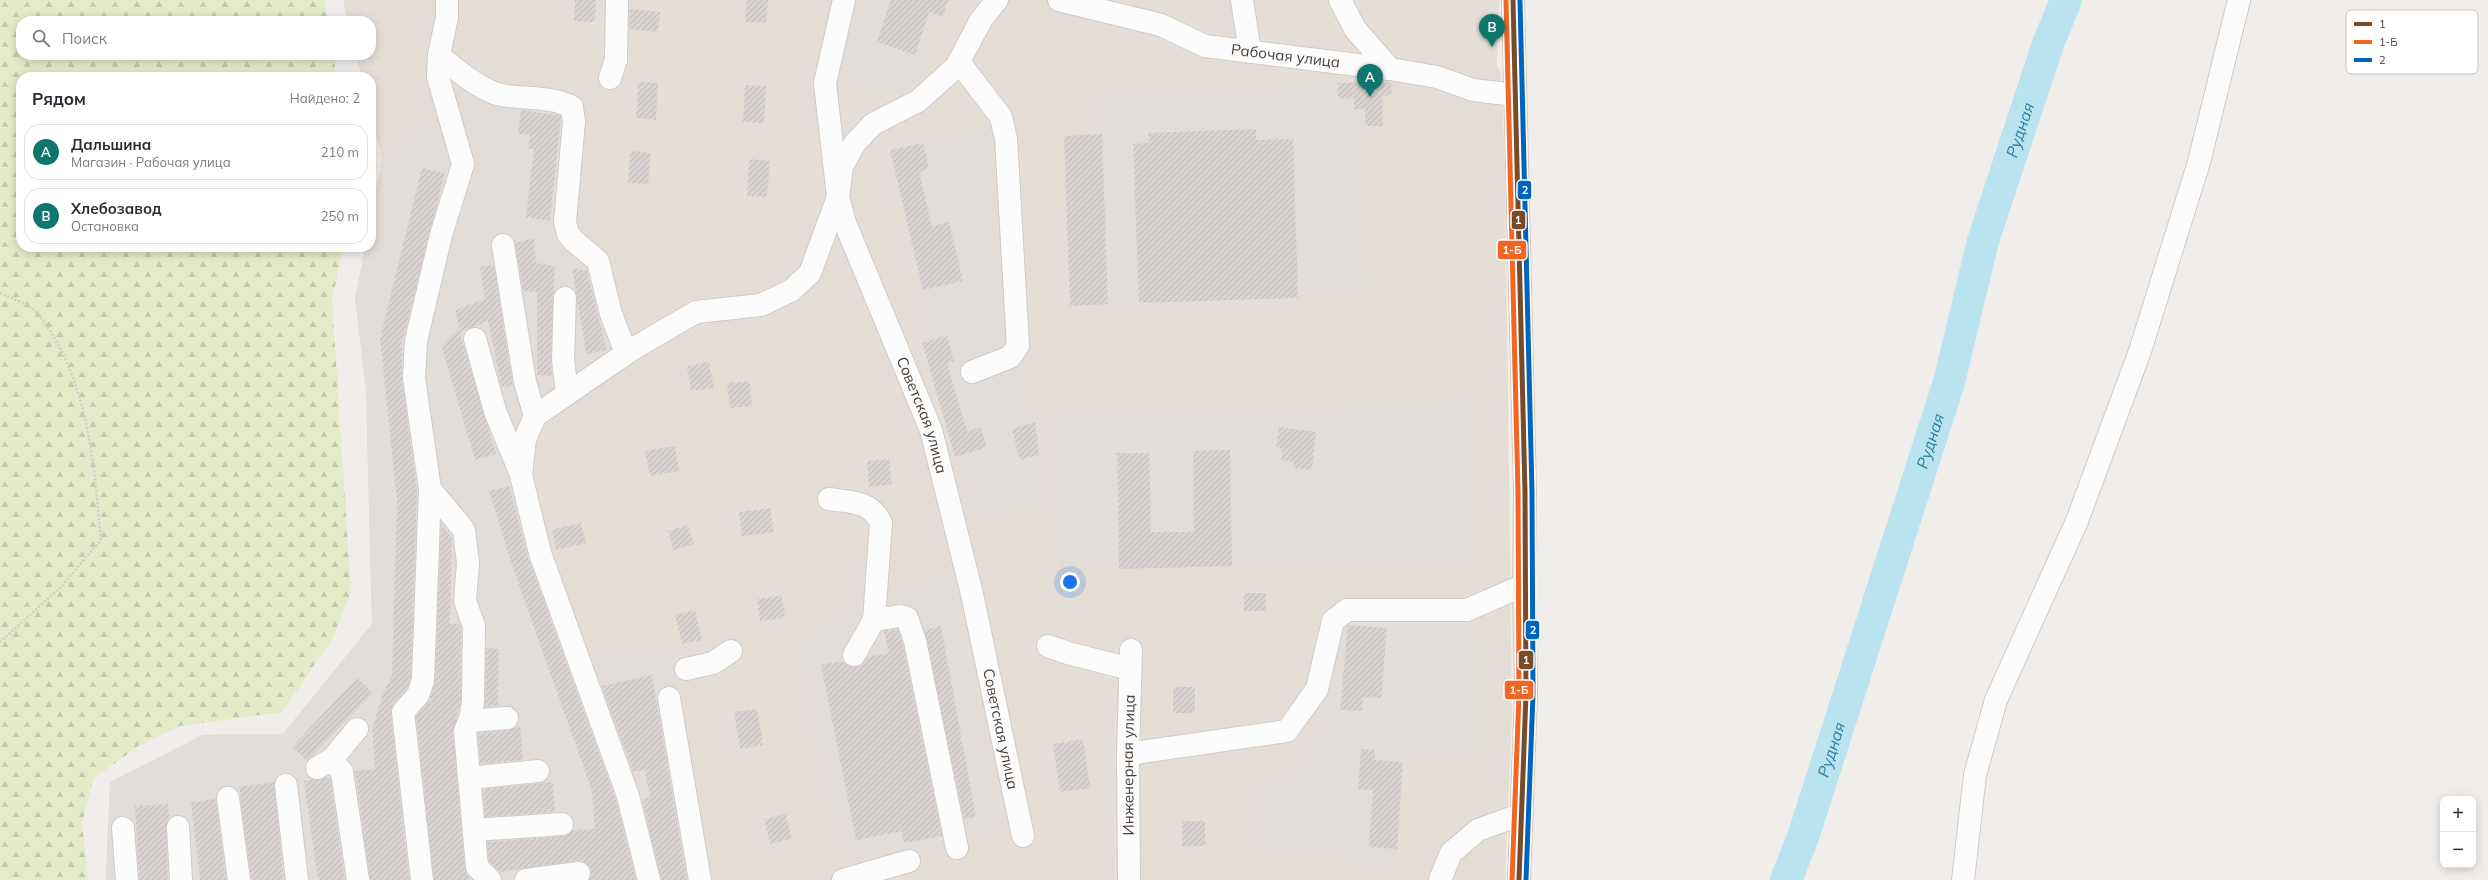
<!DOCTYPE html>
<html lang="ru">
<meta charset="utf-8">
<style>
:root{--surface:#fff;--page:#f2f2f3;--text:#2b2b33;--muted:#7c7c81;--line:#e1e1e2;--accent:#0f766e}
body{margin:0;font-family:Mulish,sans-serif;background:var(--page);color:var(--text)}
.controls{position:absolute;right:12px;bottom:12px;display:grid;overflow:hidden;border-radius:8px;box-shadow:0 2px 10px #0003}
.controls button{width:36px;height:36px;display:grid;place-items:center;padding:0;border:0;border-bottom:1px solid var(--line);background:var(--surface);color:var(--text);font:20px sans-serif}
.you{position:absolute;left:1070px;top:582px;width:14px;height:14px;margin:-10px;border:3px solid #fff;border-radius:50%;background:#1a73e8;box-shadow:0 0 0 6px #1a73e833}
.badge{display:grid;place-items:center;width:26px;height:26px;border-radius:50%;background:var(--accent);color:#fff;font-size:13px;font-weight:700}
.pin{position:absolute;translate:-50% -33px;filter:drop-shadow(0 1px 2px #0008)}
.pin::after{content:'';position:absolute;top:21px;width:14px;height:12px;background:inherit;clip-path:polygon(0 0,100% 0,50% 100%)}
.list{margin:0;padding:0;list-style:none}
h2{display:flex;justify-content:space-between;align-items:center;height:52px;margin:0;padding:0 16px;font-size:17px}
h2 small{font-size:13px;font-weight:400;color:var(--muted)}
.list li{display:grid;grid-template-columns:26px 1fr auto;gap:12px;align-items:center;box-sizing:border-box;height:56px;margin:0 8px 8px;padding:0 8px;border:1px solid var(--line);border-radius:16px}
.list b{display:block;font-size:15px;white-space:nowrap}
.list p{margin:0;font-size:13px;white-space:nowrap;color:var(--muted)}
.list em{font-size:13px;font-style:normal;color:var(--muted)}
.icon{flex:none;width:22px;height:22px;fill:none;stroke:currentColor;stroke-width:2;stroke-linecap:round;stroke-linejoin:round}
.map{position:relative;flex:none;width:2488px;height:880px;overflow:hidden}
.search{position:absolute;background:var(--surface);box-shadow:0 2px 10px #0003;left:16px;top:16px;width:360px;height:44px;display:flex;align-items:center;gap:10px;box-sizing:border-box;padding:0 14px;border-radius:16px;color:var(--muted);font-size:15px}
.panel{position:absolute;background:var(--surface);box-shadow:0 2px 10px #0003;left:16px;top:72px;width:360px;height:180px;border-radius:16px}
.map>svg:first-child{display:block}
.residential{fill:#e5ded7}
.industrial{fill:#e3ddd9}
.forest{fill:url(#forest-firs)}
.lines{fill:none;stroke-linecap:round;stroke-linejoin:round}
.river{stroke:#bae3f0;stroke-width:32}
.building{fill:url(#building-hatch)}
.minor-casing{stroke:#cfcbc7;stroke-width:24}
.major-casing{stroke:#d3c5b7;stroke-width:24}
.path{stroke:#d1cdca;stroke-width:2.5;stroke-dasharray:2 2;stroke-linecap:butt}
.minor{stroke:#fdfcfc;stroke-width:22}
.major{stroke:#f1eae3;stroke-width:22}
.bus-1-casing{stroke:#fff;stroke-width:8}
.bus-2-casing{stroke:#fff;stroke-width:8}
.bus-3-casing{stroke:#fff;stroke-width:8}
.bus-1{stroke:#7a4b2a;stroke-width:5}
.bus-2{stroke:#f26522;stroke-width:5}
.bus-3{stroke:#0065bd;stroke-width:5}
.labels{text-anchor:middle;stroke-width:3.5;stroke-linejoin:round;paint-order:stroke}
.street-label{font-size:15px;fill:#473d35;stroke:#fff}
.water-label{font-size:16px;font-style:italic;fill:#28809c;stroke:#fff}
.key{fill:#fff;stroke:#c8c5c2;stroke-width:1}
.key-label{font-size:11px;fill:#473d35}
.line-badge{stroke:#fff;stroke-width:1.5}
.badge-label{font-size:11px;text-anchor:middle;font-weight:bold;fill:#fff}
</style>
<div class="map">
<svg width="2488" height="880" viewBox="0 0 2488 880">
<defs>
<pattern id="forest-firs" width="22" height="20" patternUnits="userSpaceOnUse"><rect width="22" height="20" fill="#e3ebc9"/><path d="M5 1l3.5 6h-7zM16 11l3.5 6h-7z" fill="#c4caad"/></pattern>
<pattern id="building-hatch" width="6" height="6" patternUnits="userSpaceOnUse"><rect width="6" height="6" fill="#d9d4d1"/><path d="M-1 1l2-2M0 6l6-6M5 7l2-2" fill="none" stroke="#bcb7b4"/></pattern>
</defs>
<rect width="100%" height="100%" fill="#f1edea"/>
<path class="residential" d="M343,0H1499L1497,65L1501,73L1505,167L1512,713L1505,880H106L110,782L203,735L283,734L372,624L366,390L355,299L365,247H371V217L382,159L371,114V77H362L356,55H371V21H348Z"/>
<g class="industrial">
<path d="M855,0H948L943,17L929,12L921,35L937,40L919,80L904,91L881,93L834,87Z"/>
<path d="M1338,83L1339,99L1354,98V109H1365L1371,295L1070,306L1064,136L1102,134L1101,92Z"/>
<path d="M464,84L602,97L584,182L606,263L634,336L514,428L584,656L672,650L707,880H106L110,782L203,735L283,734L372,624L366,390L355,299L365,247H371V217L382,159Z"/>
<path d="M987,129L1035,422L1046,505L973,512L922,343L930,340L890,150Z"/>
<path d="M1477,402L1480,561L1060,570L1056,411Z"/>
<path d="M951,576L1002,832L931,852L863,858L845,853L800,648L868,594Z"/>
<path d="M1340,624L1482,628L1484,758L1404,754L1396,869L1261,843L1252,779L1296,774L1331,698Z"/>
</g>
<path class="forest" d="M0,0H324L328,21H21V55H333L337,77H21V247H343L332,301L351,592L333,638L282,712L180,726L140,745L93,779L82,823L88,880H0Z"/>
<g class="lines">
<path class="river" id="s1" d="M1786,880L1803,837L1949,382L1983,241L2048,44L2066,0"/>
</g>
<g class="building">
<path d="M575,0H596L595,22L574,21Z"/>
<path d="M747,0H768L766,23L745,22Z"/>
<path d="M891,0H948L943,17L929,12L915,55L877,42Z"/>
<path d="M630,9L660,12L658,32L629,29Z"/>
<path d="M638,82L658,83L656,120L636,118Z"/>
<path d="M1391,82L1392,95L1382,96L1383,126H1365V109H1354V98L1338,99V83Z"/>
<path d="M745,85L766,86L764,123L743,122Z"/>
<path d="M521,110L561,116L550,221L526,217L534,149H528L530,135L518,134Z"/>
<path d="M1256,129V140L1293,139L1298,298L1139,303L1133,144L1149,143L1148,133Z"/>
<path d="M1102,134L1108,304L1070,306L1064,136Z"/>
<path d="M923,143L929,169L919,172L932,226L949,222L963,281L923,290L890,150Z"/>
<path d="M630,151L651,153L648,184L628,183Z"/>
<path d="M749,159L770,161L767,197L747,196Z"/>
<path d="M422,168L445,173L402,343V380L417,490L411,678L407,689L393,704L391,713L409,880H370L355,771L375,769L372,729L382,696L392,675L397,501L380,338Z"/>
<path d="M534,238L536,263L555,266L551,359L552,376L537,375V292L523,291L515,243Z"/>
<path d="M494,265L513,386L502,388L488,321L460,332L455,310L485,299L480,267Z"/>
<path d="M572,268L587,271L607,350L586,354Z"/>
<path d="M459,330L496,454L475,460L442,348L450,336Z"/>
<path d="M947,335L954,361L947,363L967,431L981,427L987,447L955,457L922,343Z"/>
<path d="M709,362L714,388L691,391L687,366Z"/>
<path d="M750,381L752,406L730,408L727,383Z"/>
<path d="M1035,422L1039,455L1020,460L1012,429Z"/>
<path d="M1279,427L1316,432L1312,470L1294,468V462L1281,460L1283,449L1276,448Z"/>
<path d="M675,446L679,471L650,476L645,451Z"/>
<path d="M1230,450L1232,566L1119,569L1117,453H1149L1151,532H1194L1193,451Z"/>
<path d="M889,459L892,484L869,487L867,461Z"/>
<path d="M509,486L528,557L616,800L636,880H589L591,872L589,866L578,861L500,872L489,861L487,842L563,836L572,830L595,829L592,791L513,568L489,491Z"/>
<path d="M770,508L774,532L742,536L739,512Z"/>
<path d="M581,523L586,543L556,550L552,530Z"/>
<path d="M441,524L452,538L450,624H460L461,628V700L453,732L465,868L470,880H434L416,716L430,699L435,681Z"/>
<path d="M688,525L694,544L673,550L668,531Z"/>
<rect x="1244" y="593" width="22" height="18"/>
<path d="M782,595L785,618L760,621L757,599Z"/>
<path d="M695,610L702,640L682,644L675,615Z"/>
<path d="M1348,625L1387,628L1381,698L1363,697L1362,711L1340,710Z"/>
<path d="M941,626L976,817L964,819L924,630Z"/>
<path d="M898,629L903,644L942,836L904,843L902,831L856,840L821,665L842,661L854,667L861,666L867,657L889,653L884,631Z"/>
<path d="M486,648L499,649L498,706L485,707Z"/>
<path d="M652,675L658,710L687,880H661L642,799L650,797L645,770L633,772L602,686Z"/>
<path d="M357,678L373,693L307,761L292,747Z"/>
<rect x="1173" y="687" width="22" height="26"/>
<path d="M757,709L763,745L740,749L734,712Z"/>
<path d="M520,726L523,760L480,764L478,733L508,730Z"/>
<path d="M1083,739L1090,788L1060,792L1053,744Z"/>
<path d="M1361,749L1375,750V760L1403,762L1397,849L1369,847L1373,790L1358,789Z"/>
<path d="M330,777L345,880H318L304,781Z"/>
<path d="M274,782L284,880H251L239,787Z"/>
<path d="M553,782L555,812L485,817L483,789Z"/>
<path d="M216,799L226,880H200L191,802Z"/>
<path d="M168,804L169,819L166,828L168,880H139L135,806Z"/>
<path d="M786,814L792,839L770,844L764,819Z"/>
<rect x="1182" y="821" width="23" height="25"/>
</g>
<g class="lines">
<defs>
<g id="minor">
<path id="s2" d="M844,0L825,83L838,197L845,223L931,430L972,594L1023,836"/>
<path id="s3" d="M1059,0L1161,25L1205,46L1390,69L1437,77L1473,90L1515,95"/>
<path d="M1242,0L1250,52"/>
<path d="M1340,0L1355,29L1390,69"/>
<path d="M439,55C453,68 482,91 501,95C525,99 551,96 572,107L574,121L565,222L568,234L574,241L598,261L611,314L626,353"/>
<path d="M959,62L1001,117L1006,139L1018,346L1010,357L972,372"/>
<path d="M610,78L616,60L617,0"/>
<path d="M503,245L525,382L535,416"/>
<path d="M565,298L563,359L567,394"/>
<path d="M475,339L495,411L520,472"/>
<path d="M430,489L464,530L468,563L465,601L474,626L473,701L471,716L465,731L477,867L490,880"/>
<path d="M829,499C851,502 871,501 881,523L874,620"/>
<path d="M1048,646L1068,653L1130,669"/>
<path d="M854,655L874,620L900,616L907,618L915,641L957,848"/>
<path d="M686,669L713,663L731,651"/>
<path d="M669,698L700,880"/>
<path d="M469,721L507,718"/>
<path d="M1128,754L1287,731L1317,689L1333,621L1347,610H1467L1524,585"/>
<path d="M332,759L342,772L358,880"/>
<path d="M317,768L332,759L357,729"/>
<path d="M469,778L538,771"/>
<path d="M286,785L297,880"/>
<path d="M228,798L239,880"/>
<path d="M178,827L181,880"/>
<path d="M123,828L127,880"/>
<path d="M474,830L562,824"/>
<path d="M422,880L403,712L418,695L423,680L430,489L414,378L416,341L441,235L463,164L438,77L439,55L447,17V0"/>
<path d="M526,880L579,873"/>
<path d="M649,880L628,796L540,553L521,475L525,439L535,416L631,350L696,312L761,305L792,290L810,273L838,197L842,166L855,143L873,124L918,101L956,67L981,20L997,0"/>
<path d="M843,880L909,861"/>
<path id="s4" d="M1129,880L1128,754L1131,650"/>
<path d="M1440,880L1451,853L1478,830L1522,814"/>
<path d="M1963,880L1975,775L1996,700L2077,521L2140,351L2199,162L2239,0"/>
</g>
<path id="major" d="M1513,0L1525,492L1524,585L1526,694L1519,880"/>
</defs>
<use href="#minor" class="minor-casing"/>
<use href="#major" class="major-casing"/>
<path class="path" d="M0,293C10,298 30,304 37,313C88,375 94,464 101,540L60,588L0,642"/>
<use href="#minor" class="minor"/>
<use href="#major" class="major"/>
<defs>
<path id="bus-1" d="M1513,0L1525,492L1526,694L1519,880"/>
<path id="bus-2" d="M1506,0L1518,492L1519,694L1512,880"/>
<path id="bus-3" d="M1520,0L1532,492L1533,694L1526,880"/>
</defs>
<use href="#bus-1" class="bus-1-casing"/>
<use href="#bus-2" class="bus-2-casing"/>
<use href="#bus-3" class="bus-3-casing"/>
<use href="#bus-1" class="bus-1"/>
<use href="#bus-2" class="bus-2"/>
<use href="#bus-3" class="bus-3"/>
</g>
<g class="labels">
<g class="street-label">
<text dy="5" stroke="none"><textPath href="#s3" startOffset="235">Рабочая улица</textPath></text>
<text dy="5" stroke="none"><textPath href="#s2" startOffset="434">Советская улица</textPath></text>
<text dy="5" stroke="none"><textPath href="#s2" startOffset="758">Советская улица</textPath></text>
<text dy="5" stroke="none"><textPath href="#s4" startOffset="115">Инженерная улица</textPath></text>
</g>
<g class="water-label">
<text dy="6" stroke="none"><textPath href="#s1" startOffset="786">Рудная</textPath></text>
<text dy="6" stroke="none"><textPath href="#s1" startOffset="462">Рудная</textPath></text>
<text dy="6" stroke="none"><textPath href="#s1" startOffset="138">Рудная</textPath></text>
</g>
</g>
<rect x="2346" y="10" width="132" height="64" rx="6" class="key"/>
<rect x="2354" y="22" width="18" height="4" fill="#7a4b2a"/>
<rect x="2354" y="40" width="18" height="4" fill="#f26522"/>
<rect x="2354" y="58" width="18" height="4" fill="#0065bd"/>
<g class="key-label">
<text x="2379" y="28">1</text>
<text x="2379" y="46">1-Б</text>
<text x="2379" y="64">2</text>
</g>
<g class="line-badge">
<rect x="1517" y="180" width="15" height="20" rx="4" fill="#0065bd"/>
<rect x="1511" y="210" width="15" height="20" rx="4" fill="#7a4b2a"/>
<rect x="1497" y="240" width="30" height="20" rx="4" fill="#f26522"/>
<rect x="1525" y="620" width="15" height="20" rx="4" fill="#0065bd"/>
<rect x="1518" y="650" width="16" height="20" rx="4" fill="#7a4b2a"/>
<rect x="1504" y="680" width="30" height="20" rx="4" fill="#f26522"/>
</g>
<g class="badge-label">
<text x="1525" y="194">2</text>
<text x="1518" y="224">1</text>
<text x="1512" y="254">1-Б</text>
<text x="1533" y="634">2</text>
<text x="1526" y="664">1</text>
<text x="1519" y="694">1-Б</text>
</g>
</svg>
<div class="controls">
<button>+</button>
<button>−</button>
</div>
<div class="you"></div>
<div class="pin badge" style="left:1370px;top:97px">A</div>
<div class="pin badge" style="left:1492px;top:47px">B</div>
<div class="search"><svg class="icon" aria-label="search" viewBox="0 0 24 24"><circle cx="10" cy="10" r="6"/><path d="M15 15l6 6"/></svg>Поиск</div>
<section class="panel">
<h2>Рядом<small>Найдено: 2</small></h2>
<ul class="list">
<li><span class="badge">A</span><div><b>Дальшина</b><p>Магазин · Рабочая улица</p></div><em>210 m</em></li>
<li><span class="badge">B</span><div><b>Хлебозавод</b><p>Остановка</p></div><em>250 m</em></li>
</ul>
</section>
</div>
